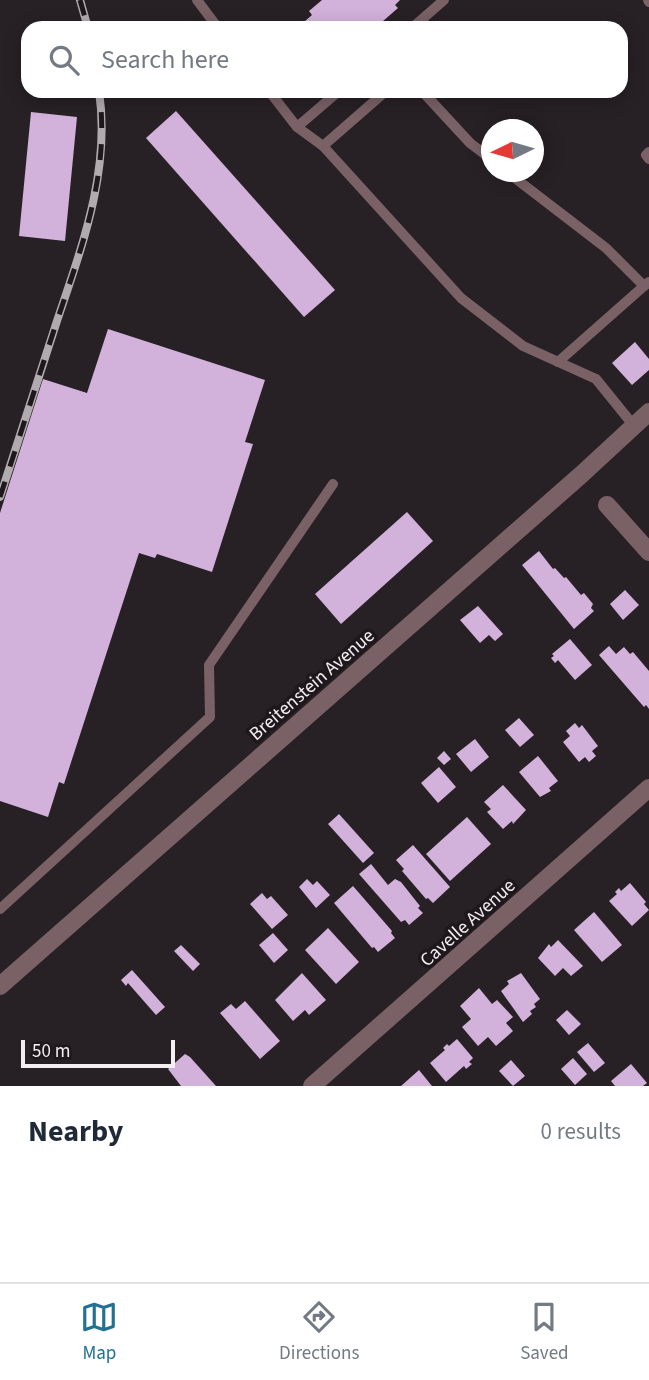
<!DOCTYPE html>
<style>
:root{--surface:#fff;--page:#f2f2f3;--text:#1f2937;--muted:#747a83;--line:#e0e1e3;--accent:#237191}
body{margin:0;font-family:"Source Sans 3",sans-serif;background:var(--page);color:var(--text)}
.compass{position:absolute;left:481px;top:119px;width:63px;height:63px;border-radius:50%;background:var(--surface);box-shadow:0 4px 18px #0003;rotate:265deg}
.scale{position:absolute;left:21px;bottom:18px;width:154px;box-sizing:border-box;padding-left:7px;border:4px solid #f3eef1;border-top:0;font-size:19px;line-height:24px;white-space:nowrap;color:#f3eef1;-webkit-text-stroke:5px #1e171b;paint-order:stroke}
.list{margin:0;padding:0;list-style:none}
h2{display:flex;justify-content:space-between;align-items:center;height:91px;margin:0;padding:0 28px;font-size:30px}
h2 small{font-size:23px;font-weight:400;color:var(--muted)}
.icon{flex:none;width:38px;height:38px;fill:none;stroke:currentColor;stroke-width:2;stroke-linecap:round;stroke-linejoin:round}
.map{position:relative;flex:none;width:649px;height:1086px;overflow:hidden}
.search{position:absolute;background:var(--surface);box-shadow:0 4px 18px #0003;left:21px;right:21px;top:21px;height:77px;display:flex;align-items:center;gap:18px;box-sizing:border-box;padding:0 24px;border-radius:21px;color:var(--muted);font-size:26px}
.sheet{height:196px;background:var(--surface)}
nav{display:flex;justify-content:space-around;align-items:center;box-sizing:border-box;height:98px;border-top:2px solid var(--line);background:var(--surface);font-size:19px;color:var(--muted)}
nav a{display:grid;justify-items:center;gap:4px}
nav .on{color:var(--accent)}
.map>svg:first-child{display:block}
.building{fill:#d2b1db}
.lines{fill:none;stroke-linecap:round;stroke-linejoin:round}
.service{stroke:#796166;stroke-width:10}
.minor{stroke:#796166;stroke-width:18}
.rail-casing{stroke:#b1abaf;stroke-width:8}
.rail{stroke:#1e171b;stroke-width:5;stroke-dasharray:16;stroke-linecap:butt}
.labels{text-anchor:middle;stroke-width:7;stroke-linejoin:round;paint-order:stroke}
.street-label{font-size:19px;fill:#f3eef1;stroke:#1e171b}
</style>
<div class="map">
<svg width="649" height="1086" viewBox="0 0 649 1086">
<rect width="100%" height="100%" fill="#272025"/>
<g class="building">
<path d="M322,0H400L395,5L398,8L375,28H297L312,15L309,11Z"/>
<path d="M176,111L335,290L304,317L146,138Z"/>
<path d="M31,112L77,117L65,241L19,236Z"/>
<path d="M108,329L265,380L245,442L253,444L212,572L157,554L155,558L139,553L64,784L59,782L48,817L0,801V513L43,379L87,393Z"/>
<path d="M635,342L649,359V370L632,385L612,363Z"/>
<path d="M407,512L433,541L341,624L315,594Z"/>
<path d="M539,551L553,569L555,568L564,578L566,577L581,595L584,593L593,604L591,608L594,611L574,629L522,565Z"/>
<path d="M625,590L639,605L623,620L610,604Z"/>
<path d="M478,606L503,634L495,641L489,635L480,643L460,620Z"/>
<path d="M570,639L592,665L575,680L558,660L555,663L551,658L554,656L552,654Z"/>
<path d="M609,646L616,654L624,647L630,654L633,652L649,671V709L646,705L644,707L599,655Z"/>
<path d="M519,718L534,735L520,747L505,730Z"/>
<path d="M575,723L579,728L582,725L598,746L592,751L596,756L589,762L585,757L579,762L563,742L570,736L566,731Z"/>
<path d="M475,739L489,757L471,772L456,754Z"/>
<path d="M444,751L451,759L444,765L437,758Z"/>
<path d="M538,756L558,781L549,788L551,791L540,797L519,772Z"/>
<path d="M439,767L456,787L438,803L421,783Z"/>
<path d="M503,785L526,810L513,824L512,821L503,829L487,812L491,809L484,802Z"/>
<path d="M339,814L374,853L363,863L328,824Z"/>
<path d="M467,817L491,844L450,881L426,854Z"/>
<path d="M413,845L450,887L433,903L428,898L426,899L402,871L404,869L396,860Z"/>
<path d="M371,864L388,885L395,879L401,882L420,906L418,908L423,913L409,925L405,920L401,922L359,874Z"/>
<path d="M307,879L313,885L317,881L330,895L316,908L299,887Z"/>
<path d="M630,883L646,902L644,904L649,910L632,926L609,901L617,894L615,892L619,888L621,891Z"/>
<path d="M353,886L392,931L391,933L395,938L378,952L374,947L372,948L334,903Z"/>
<path d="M262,893L267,899L271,896L288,915L272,929L250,904Z"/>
<path d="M594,912L622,945L602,962L574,930Z"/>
<path d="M328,928L359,962L336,984L305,950Z"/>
<path d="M273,933L288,950L274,963L259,945Z"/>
<path d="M558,940L583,966L571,976L563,968L555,976L538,958L549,944L551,947Z"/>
<path d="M181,945L200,964L193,971L174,951Z"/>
<path d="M132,970L165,1007L156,1015L128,983L126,986L121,980Z"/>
<path d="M302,973L326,1000L309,1015L305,1010L293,1021L275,1000Z"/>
<path d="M521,973L540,999L534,1004L536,1007L530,1011L532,1014L523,1022L501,991L509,984L507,981Z"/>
<path d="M479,988L492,1004L497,1000L513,1017L506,1023L513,1031L496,1046L488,1037L478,1046L462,1027L471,1019L460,1006Z"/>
<path d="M245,1001L280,1041L260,1059L220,1013L231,1004L236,1009Z"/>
<path d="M567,1010L581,1024L569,1035L556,1020Z"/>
<path d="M457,1039L473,1058L469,1062L472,1064L466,1069L464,1066L446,1082L430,1063L445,1050L443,1048L447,1044L449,1046Z"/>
<path d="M588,1043L605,1063L594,1072L577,1052Z"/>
<path d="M185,1054L190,1057L216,1086H181L168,1069Z"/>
<path d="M573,1058L587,1074L575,1085L561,1069Z"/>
<path d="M511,1060L525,1076L513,1086L499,1071Z"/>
<path d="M631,1064L647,1083L643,1086H615L611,1081Z"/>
<path d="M419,1070L432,1086H401Z"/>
</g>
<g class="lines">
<g class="service">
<path d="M197,0L218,28"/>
<path d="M648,0L649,2"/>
<path d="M412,28L444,0"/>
<path d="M269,91L297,127L339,91"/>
<path d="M386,91L323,146L461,298L523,346L596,379L634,426"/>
<path d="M422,91L470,143L491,159"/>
<path d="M297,127L323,146"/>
<path d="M649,152L646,155L649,159"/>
<path d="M507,172L606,248L644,286L649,282"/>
<path d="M558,362L644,286"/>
<path d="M0,909L210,717L209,665L333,484"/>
</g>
<g class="minor">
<path d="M607,505L649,552"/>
<path d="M0,986L582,474L649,412"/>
<path d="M312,1086L649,788"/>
</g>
<defs>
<g id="rail">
<path d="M80,0L88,28"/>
<path d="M0,497C19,439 37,382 56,324C81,249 111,172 99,91"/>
</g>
</defs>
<use href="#rail" class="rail-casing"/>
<use href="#rail" class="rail"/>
</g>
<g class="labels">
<g class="street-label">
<text transform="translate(311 684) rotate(-41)" y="7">Breitenstein Avenue</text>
<text transform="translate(467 922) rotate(-42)" y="7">Cavelle Avenue</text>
</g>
</g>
</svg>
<svg class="compass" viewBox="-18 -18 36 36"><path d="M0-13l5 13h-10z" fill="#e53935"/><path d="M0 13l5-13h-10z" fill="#747a83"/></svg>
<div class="scale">50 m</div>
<div class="search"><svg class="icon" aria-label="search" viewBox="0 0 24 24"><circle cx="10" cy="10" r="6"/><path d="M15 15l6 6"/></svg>Search here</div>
</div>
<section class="sheet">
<h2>Nearby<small>0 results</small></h2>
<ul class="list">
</ul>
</section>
<nav>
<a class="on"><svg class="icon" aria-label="map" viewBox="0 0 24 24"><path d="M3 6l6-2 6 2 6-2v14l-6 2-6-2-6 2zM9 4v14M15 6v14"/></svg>Map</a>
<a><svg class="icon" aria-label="directions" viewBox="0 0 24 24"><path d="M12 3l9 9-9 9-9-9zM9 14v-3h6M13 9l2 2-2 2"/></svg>Directions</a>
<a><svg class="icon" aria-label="saved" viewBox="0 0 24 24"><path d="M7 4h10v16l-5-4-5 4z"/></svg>Saved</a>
</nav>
